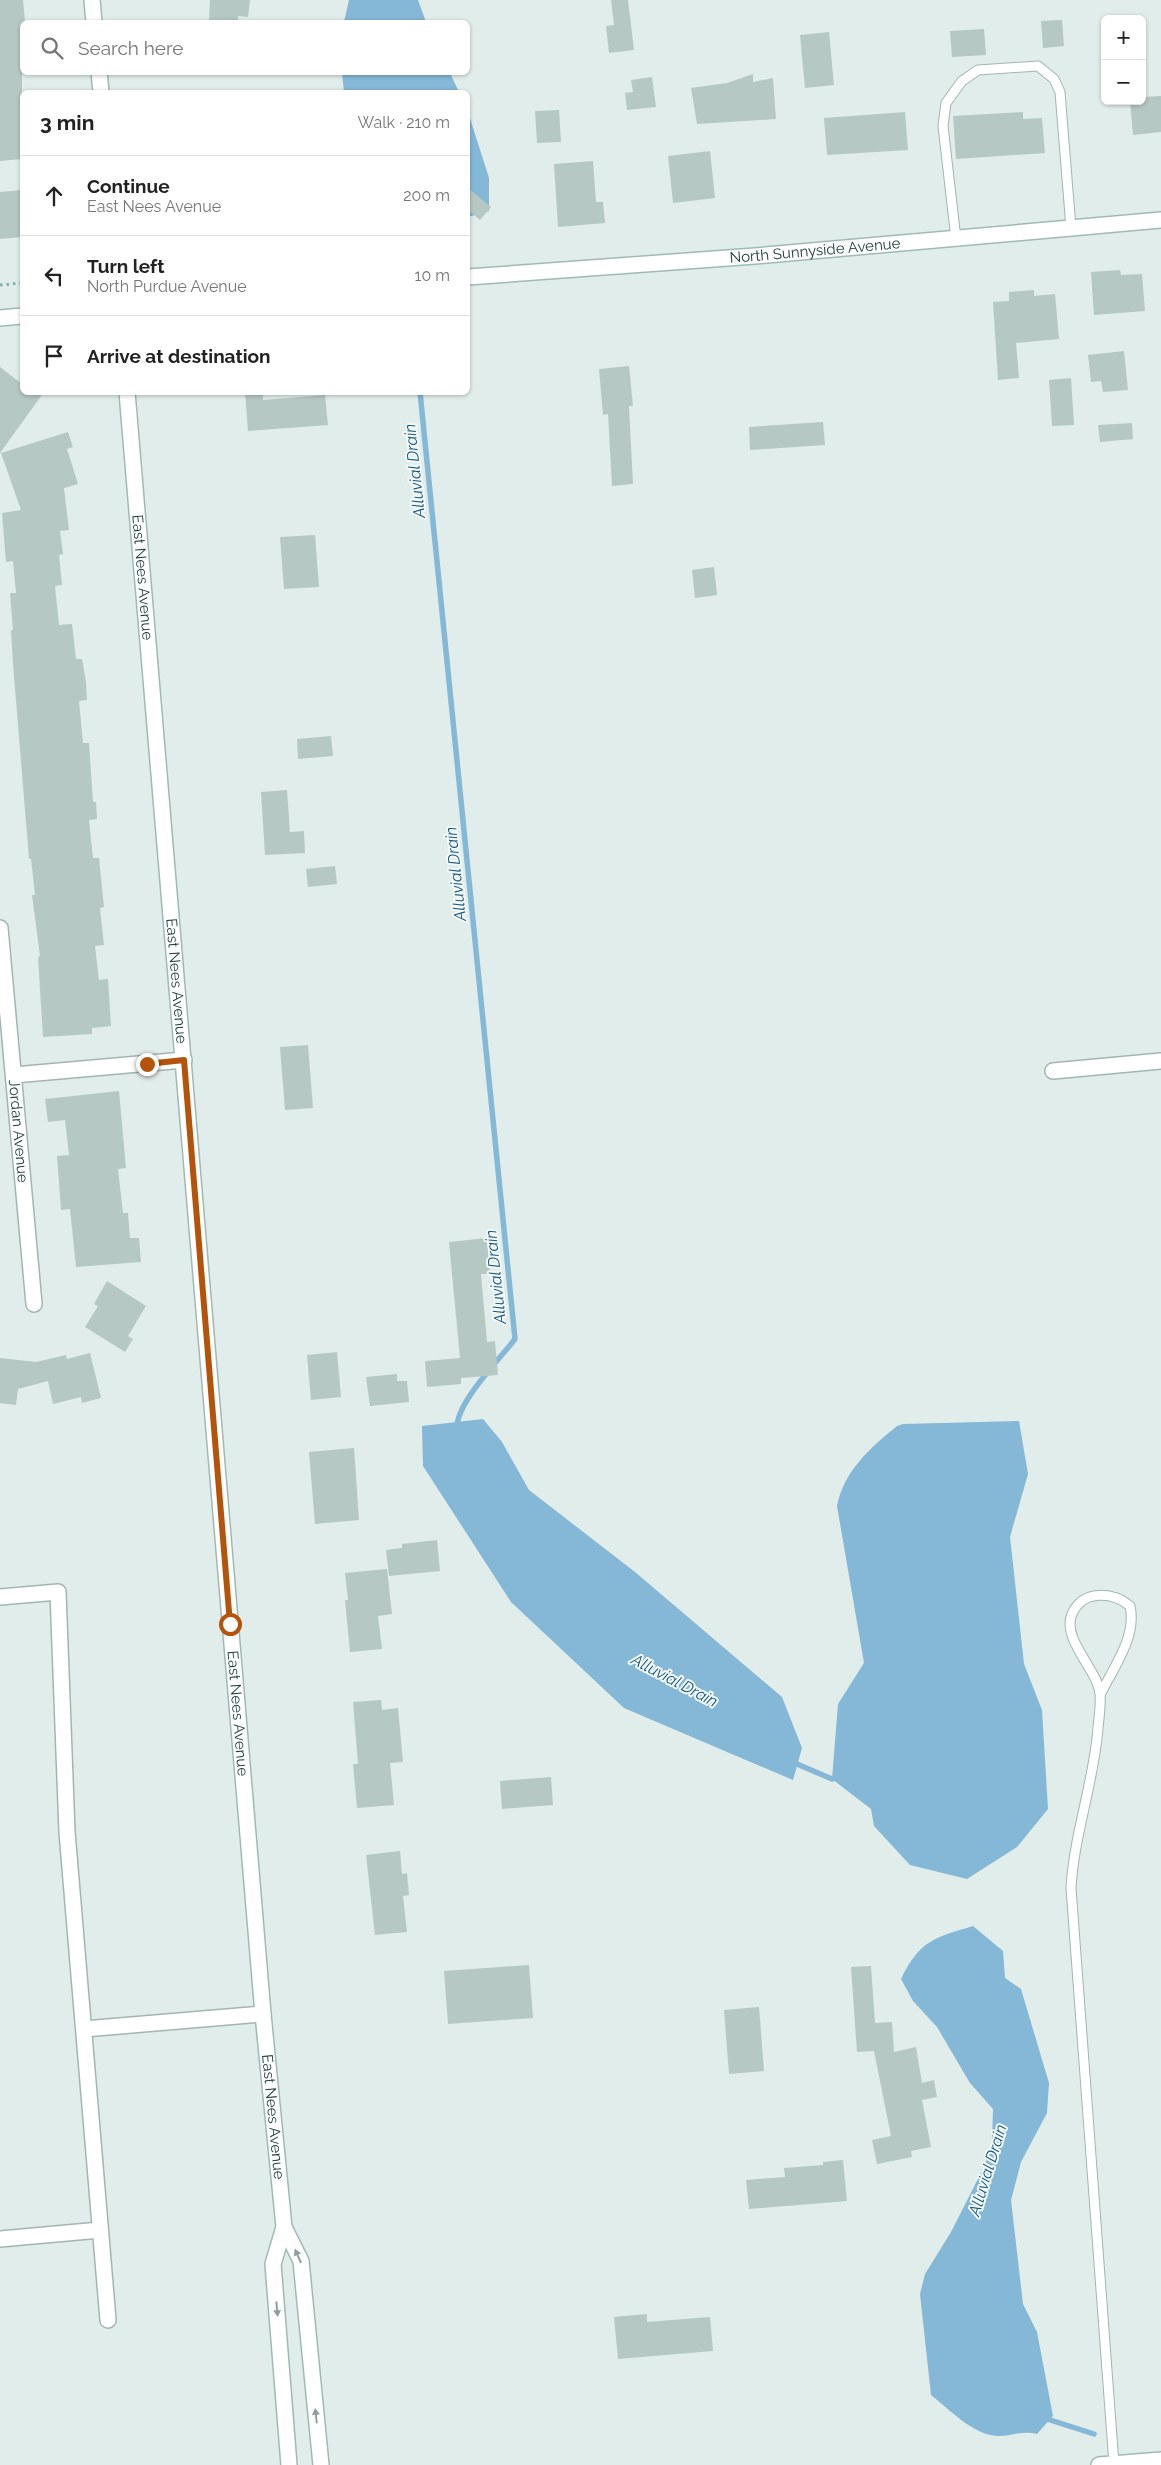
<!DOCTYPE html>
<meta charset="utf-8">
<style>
:root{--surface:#fff;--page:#f2f2f2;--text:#222;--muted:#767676;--line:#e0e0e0}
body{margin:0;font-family:Raleway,sans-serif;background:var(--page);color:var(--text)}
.controls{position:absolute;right:15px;top:15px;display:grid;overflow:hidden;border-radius:8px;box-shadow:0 1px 4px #0004}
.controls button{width:45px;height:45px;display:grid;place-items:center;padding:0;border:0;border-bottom:1px solid var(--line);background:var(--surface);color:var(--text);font:25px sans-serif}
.stop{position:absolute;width:15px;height:15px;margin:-11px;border:4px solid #b45309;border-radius:50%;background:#fff}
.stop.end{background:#b45309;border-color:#fff;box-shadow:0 1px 5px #0008}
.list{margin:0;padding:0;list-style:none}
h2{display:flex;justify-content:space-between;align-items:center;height:65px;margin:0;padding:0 20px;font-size:21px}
h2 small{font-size:16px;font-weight:400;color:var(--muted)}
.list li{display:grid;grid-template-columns:32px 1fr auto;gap:15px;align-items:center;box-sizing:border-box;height:80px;padding:0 20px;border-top:1px solid var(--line)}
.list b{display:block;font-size:19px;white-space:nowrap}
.list p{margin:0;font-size:16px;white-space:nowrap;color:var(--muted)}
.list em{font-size:16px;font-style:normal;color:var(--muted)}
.icon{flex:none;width:28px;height:28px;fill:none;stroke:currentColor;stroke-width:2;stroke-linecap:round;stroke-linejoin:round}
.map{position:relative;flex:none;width:1161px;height:2465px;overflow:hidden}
.search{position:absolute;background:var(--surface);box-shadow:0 1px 4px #0004;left:20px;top:20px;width:450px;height:55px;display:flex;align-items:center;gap:12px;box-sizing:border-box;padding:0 18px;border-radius:8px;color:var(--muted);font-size:19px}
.panel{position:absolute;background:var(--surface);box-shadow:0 1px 4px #0004;left:20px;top:90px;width:450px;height:305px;border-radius:8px}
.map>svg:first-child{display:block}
.water{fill:#85b7d6}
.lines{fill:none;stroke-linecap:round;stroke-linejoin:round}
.stream{stroke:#85b7d6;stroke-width:5.5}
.building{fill:#b6c8c4}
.lane-casing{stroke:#a3b5b3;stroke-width:11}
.street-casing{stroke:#a3b5b3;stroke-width:18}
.secondary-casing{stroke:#9fbab6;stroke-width:18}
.path{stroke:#7fb3af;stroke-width:3;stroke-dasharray:2.5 4;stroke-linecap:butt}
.lane{stroke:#fff;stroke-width:9}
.street{stroke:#fff;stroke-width:15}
.secondary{stroke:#fff;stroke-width:15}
.oneway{fill:#909f9e}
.route{stroke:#b45309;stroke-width:6}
.labels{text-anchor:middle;stroke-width:4;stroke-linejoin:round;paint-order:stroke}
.street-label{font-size:15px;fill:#203f3e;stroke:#f2f9f7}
.water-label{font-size:16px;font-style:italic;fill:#155580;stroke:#f2f9f7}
</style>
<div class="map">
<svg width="1161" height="2465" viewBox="0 0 1161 2465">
<rect width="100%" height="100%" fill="#e1edea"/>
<g class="water">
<path d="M349,0H418L426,22H344Z"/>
<path d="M342,73H450L459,92H344Z"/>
<path d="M468,112L489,178V211L468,217Z"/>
<path d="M483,1419L502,1442L529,1490L635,1572L782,1697L802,1748L793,1780L624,1708L511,1602L423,1466L422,1426Z"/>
<path d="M1019,1421L1028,1474L1010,1537L1024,1664L1042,1710L1048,1809L1017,1847L967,1879L910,1865L874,1826L871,1809L832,1779L838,1704L864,1663L837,1506C844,1471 870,1448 897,1426L903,1424Z"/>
<path d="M973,1926L1003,1951L1005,1978L1021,1989L1049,2083L1047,2113L1021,2162L1011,2200L1023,2304L1037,2332L1053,2416L1037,2434C1023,2430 1012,2436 998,2436C973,2435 950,2410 931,2395L920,2294L925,2274L951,2232L985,2165L992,2141L993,2109L970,2083L937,2027L913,2001L901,1979C920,1940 934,1938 973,1926Z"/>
</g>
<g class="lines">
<g class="stream">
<path d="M420,392L515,1339C499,1360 455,1404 457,1429"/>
<path d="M790,1761L832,1779L839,1775"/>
<path d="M1044,2418L1094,2434"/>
</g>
</g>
<g class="building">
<path d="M0,0H23L25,22H22V159L0,161Z"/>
<path d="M210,0H250L248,17L238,16V22H209Z"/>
<path d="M611,0H628L634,50L609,53L606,26L614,25Z"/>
<path d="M1062,20L1064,46L1043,48L1041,21Z"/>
<path d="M984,29L986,55L952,57L950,31Z"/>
<path d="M829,32L834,85L805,88L800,35Z"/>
<path d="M753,74V82L773,78L776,119L697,124L691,88L727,83Z"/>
<path d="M652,77L656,107L627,110L625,93L633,92L631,80Z"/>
<path d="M1161,96V132L1133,135L1130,101H1142V97Z"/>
<path d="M559,110L561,142L537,143L535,111Z"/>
<path d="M905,112L908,150L827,155L824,118Z"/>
<path d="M1023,112V119L1042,118L1045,153L956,159L953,116Z"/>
<path d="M710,151L715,198L673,203L668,156Z"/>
<path d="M593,161L596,202H603L605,223L558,227L554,164Z"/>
<path d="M468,188L491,207L480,220L468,210Z"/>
<path d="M22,190V237L0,239V192Z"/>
<path d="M1120,270L1121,275L1142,274L1145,311L1094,315L1091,272Z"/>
<path d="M1034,290V296L1055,294L1059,339L1016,343L1019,378L998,380L993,302L1009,301V292Z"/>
<path d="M1124,351L1128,390L1103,392L1101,381L1091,382L1088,355Z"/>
<path d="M629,366L633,406H629L633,484L612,486L608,414L603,415L599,369Z"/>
<path d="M0,367L22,384V392H44L0,453Z"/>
<path d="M1071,378L1074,425L1052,426L1049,380Z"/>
<path d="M245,392H263V400L325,395L328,425L248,431Z"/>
<path d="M823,422L825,445L750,450L749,427Z"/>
<path d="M1132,423L1133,439L1100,442L1098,425Z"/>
<path d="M68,432L73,447L67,449L78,484L64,488L69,530L60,531L63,554L59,555L62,585L55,586L59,625L72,624L76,659H82L86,682L87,700L79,701L83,743H89L93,802H96L97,819L89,820L93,858H99L104,907L100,908L104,945L95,946L99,980L108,979L111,1026L92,1028V1034L43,1037L38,957L40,956L32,895H35L31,859H29L13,664L11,630H13L10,593H16L13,561L6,562L2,513L21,510L1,453Z"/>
<path d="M315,535L319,587L284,589L280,537Z"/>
<path d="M714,567L717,595L695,598L692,570Z"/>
<path d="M331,736L333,756L298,759L297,739Z"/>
<path d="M287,790L290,832L304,831L305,853L265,855L261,792Z"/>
<path d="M335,866L337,884L308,887L306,869Z"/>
<path d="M308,1045L313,1108L285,1110L280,1047Z"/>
<path d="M119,1091L126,1168L118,1169L123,1213H128L130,1238H139L141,1262L76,1267L70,1209L61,1210L57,1156L69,1155L65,1120L48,1122L45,1099Z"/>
<path d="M487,1238L490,1274H481L487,1342L495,1341L498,1375L461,1378V1384L427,1387L425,1361L460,1358L449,1242Z"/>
<path d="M107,1281L146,1306L128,1336L133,1339L125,1352L85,1327L98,1306L94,1304Z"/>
<path d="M337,1352L341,1397L311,1400L307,1355Z"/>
<path d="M90,1353L101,1398L82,1403L81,1397L53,1404L48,1381L18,1389L16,1405L0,1403V1358L36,1362L66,1355L67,1359Z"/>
<path d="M397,1374V1381H407L409,1402L370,1406L366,1377Z"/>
<path d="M354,1448L359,1520L315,1524L309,1452Z"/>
<path d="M437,1540L440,1571L389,1576L386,1550L402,1548V1544Z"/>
<path d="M387,1569L392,1614L378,1616L382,1649L350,1652L345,1600H348L345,1573Z"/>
<path d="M381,1700L382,1710L398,1708L403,1762L390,1763L394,1805L357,1808L353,1764H358L353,1702Z"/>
<path d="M551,1777L553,1805L502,1809L500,1781Z"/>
<path d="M400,1851L402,1874L407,1873L409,1895L403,1896L407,1932L375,1935L366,1855Z"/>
<path d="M529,1965L533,2018L448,2024L444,1971Z"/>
<path d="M871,1966L875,2023L892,2022L894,2052L916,2047L922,2083L934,2080L937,2097L922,2100L931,2147L911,2151L912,2157L877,2164L872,2140L891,2136L874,2051L857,2052L851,1967Z"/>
<path d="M759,2007L764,2071L729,2074L724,2010Z"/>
<path d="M843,2160L847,2201L749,2209L746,2180L785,2177L784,2168L823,2165V2162Z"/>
<path d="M647,2314V2322L710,2317L713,2351L618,2359L614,2317Z"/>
</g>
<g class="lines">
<defs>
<g id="lane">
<path d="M956,239L943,126L946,103L962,81L978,70L1038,66L1054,79L1060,92L1071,228"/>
<path d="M1101,1693C1114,1667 1137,1636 1130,1606C1113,1592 1083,1589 1072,1614C1061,1639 1098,1670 1100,1694C1101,1705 1099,1717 1098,1728C1094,1782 1074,1834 1071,1888L1114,2464"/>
</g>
<g id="street">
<path id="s1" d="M0,928L34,1304"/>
<path d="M1053,1071L1161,1061"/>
<path d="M14,1075L184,1060"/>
<path d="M0,1597L58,1592L67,1832L108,2320"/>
<path d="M84,2029L263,2014"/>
<path d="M0,2239L100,2230"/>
</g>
<g id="secondary">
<path d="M92,0L94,22"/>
<path d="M99,72L101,92"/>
<path id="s2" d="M468,277L755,256L1161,220"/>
<path d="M0,318L22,316"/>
<path id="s3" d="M127,392L263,2014L284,2227L301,2261L321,2465"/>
<path d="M284,2227L273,2264L289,2465"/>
<path d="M1099,2465L1161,2460"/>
</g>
</defs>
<use href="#lane" class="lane-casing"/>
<use href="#street" class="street-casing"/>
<use href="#secondary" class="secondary-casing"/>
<path class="path" d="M0,285L22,283"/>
<use href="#lane" class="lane"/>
<use href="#street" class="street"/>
<use href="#secondary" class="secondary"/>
</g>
<defs><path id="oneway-solid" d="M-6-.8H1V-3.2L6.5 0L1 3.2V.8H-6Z" transform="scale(1.25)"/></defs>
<g class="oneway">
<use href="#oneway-solid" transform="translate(298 2256) rotate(-114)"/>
<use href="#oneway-solid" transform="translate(277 2309) rotate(85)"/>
<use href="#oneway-solid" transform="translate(316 2416) rotate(-96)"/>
</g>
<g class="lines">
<path class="route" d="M147,1064L184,1060L230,1624"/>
</g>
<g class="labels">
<g class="street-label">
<text dy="5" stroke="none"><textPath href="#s2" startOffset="348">North Sunnyside Avenue</textPath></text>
<text dy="5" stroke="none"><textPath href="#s3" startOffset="186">East Nees Avenue</textPath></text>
<text dy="5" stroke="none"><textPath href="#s3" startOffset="591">East Nees Avenue</textPath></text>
<text dy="5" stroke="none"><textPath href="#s1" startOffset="204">Jordan Avenue</textPath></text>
<text dy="5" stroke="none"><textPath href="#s3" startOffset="1326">East Nees Avenue</textPath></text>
<text dy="5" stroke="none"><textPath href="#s3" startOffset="1731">East Nees Avenue</textPath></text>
</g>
<g class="water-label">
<text transform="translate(414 471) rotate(-96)" y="6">Alluvial Drain</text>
<text transform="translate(455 874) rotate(-96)" y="6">Alluvial Drain</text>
<text transform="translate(495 1277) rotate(-96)" y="6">Alluvial Drain</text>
<text transform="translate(675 1680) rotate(28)" y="6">Alluvial Drain</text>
<text transform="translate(987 2170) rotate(-73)" y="6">Alluvial Drain</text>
</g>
</g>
</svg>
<div class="controls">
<button>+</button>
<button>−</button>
</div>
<div class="stop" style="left:230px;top:1624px"></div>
<div class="stop end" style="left:147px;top:1064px"></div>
<div class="search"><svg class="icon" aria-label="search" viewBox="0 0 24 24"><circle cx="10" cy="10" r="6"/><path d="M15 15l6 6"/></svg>Search here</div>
<section class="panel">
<h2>3 min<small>Walk · 210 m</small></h2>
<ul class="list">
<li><svg class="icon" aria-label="ahead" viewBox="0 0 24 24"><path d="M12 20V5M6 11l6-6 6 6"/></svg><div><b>Continue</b><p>East Nees Avenue</p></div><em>200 m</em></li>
<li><svg class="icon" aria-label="left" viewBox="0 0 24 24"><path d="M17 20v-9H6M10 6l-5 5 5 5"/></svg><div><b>Turn left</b><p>North Purdue Avenue</p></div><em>10 m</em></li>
<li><svg class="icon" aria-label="arrive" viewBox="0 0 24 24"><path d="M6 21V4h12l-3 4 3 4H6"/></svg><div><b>Arrive at destination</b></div></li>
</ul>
</section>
</div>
